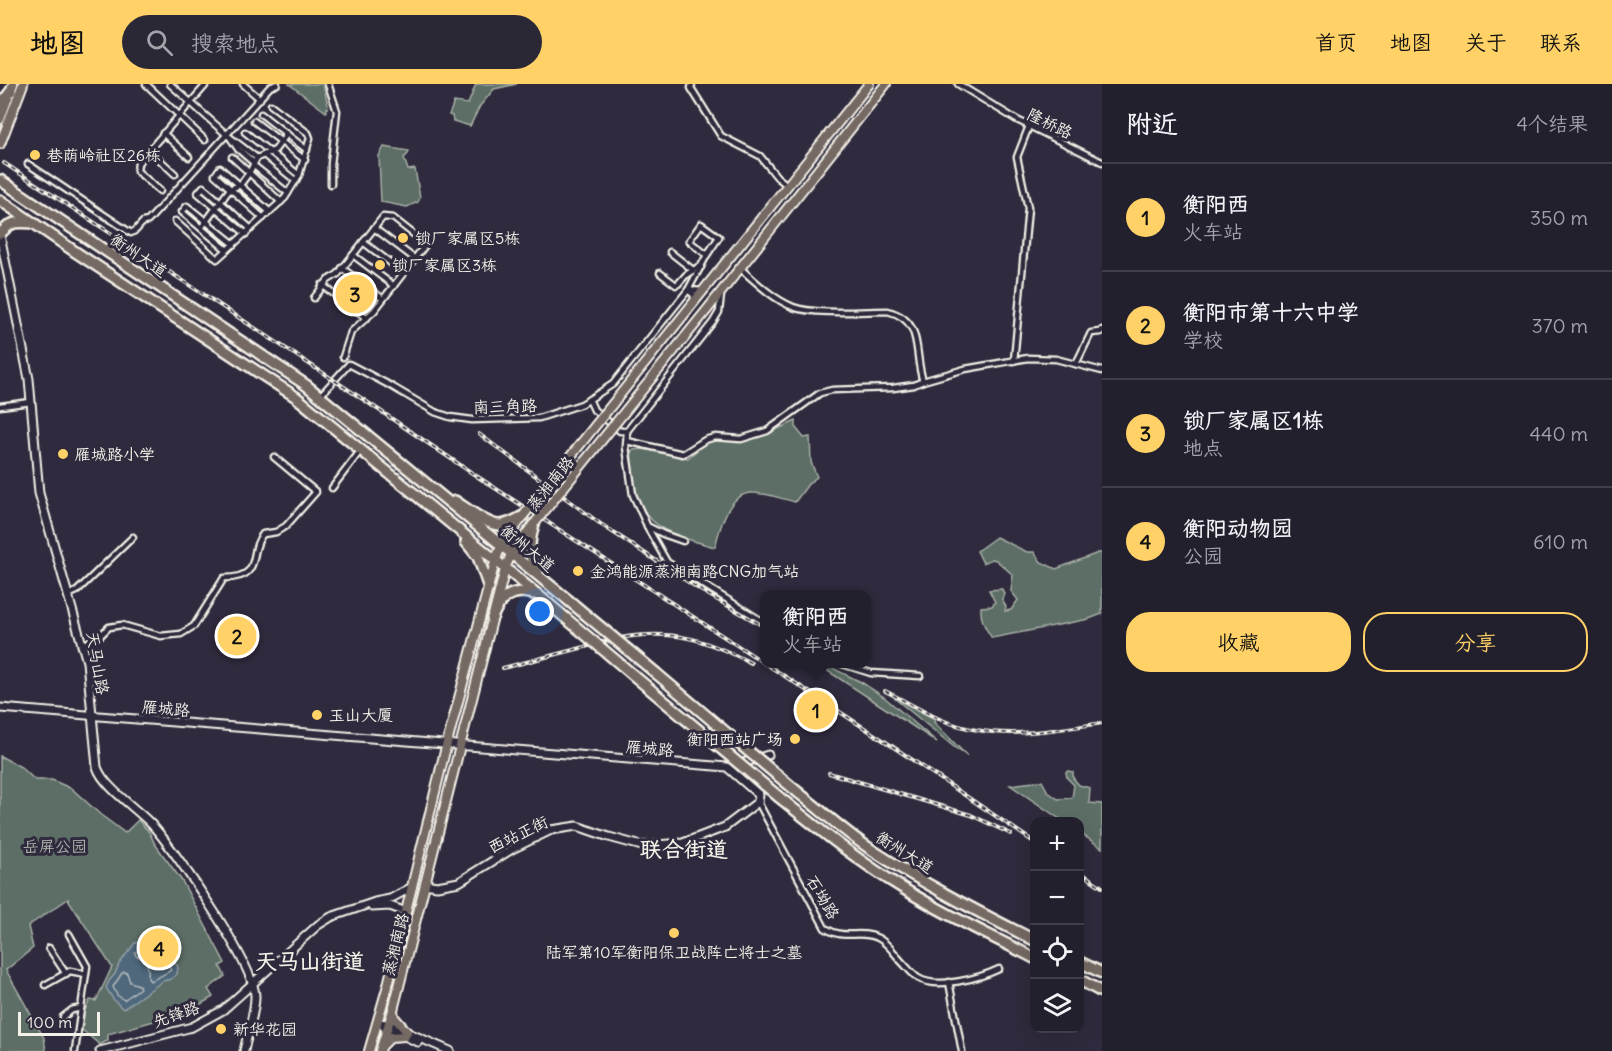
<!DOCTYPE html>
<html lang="zh">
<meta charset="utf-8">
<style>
:root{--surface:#23202e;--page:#2b2836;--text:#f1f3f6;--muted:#a3a3aa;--line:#403e4a;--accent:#ffd166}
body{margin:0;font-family:Delius,"LXGW WenKai TC",sans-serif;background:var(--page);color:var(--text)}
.controls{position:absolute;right:18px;bottom:18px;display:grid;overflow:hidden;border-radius:12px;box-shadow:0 6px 24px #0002}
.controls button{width:54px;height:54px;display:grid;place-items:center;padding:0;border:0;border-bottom:2px solid var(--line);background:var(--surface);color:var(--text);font:30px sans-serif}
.scale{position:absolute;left:18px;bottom:15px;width:82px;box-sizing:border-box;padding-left:6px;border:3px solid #f4f1e8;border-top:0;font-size:16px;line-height:21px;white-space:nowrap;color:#f4f1e8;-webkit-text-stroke:4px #2f2a3d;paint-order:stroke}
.you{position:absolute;left:540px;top:528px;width:21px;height:21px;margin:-15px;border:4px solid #fff;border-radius:50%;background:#1a73e8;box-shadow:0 0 0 9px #1a73e833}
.badge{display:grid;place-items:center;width:39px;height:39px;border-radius:50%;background:var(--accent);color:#111;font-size:20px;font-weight:700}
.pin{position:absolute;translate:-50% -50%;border:3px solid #fff;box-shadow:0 2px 6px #0006}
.popup{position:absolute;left:760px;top:506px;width:111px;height:78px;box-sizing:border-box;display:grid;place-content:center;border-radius:12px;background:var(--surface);filter:drop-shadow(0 2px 4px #0005);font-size:20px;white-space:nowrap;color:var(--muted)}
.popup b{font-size:22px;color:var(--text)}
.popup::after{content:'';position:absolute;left:50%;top:100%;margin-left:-12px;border:12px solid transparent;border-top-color:var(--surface)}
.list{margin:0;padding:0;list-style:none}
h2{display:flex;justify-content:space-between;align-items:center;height:78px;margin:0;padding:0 24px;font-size:26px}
h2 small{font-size:20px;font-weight:400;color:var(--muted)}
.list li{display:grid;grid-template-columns:39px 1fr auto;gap:18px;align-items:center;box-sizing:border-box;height:108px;padding:0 24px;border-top:2px solid var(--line)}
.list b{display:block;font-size:22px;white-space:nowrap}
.list p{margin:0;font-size:20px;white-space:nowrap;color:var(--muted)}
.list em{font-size:20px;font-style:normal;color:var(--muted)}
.actions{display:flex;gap:12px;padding:18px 24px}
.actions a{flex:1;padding:14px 0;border:2px solid var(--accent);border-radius:24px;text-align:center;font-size:21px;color:var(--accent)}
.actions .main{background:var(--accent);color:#111}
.icon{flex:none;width:33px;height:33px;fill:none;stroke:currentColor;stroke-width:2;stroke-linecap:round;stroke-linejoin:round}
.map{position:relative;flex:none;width:1102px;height:967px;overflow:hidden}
header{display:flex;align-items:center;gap:36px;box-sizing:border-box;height:84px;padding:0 30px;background:var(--accent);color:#111}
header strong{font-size:28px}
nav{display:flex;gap:33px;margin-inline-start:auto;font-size:21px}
.search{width:420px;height:54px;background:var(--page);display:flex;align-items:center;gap:15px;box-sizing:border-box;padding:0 21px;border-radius:33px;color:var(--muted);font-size:22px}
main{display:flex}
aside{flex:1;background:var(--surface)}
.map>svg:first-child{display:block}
.green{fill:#5c6e66;stroke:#a8b0a7;stroke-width:1.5}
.water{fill:#50677b;stroke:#929ea7;stroke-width:1.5}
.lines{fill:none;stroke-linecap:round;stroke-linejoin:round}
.shore{stroke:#b2babc;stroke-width:1.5}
.street-casing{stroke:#f4f1e8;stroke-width:9}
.secondary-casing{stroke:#f4f1e8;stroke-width:11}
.primary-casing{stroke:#f4f1e8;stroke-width:12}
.highway-casing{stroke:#f4f1e8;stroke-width:14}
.street{stroke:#2f2a3d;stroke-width:4.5}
.secondary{stroke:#2f2a3d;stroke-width:7}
.primary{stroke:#756964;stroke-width:8}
.highway{stroke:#756964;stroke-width:9}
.rail-casing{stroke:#f4f1e8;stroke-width:4}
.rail{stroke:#2f2a3d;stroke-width:1.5;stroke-dasharray:4.5;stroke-linecap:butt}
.primary-bridge-casing{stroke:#f4f1e8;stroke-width:12;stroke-linecap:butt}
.highway-bridge-casing{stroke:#f4f1e8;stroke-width:14;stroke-linecap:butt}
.primary-bridge{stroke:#756964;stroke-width:8}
.highway-bridge{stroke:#756964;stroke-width:9}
.poi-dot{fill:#ffd166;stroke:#2f2a3d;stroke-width:2}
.labels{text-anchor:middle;stroke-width:6;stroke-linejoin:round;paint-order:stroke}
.street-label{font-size:16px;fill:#f4f1e8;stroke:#2f2a3d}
.poi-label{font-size:16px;fill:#f4f1e8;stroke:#2f2a3d;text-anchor:start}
.park-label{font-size:16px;fill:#b0b6ae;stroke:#2f2a3d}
.district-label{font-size:22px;font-weight:bold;fill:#f4f1e8;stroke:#2f2a3d}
</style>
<header>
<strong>地图</strong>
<div class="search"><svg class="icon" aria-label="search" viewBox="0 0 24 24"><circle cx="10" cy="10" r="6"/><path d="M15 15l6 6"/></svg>搜索地点</div>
<nav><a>首页</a><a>地图</a><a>关于</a><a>联系</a></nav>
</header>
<main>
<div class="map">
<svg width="1102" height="967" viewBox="0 0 1102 967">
<rect width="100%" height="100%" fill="#2f2a3d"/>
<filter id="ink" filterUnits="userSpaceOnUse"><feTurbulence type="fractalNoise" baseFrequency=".0167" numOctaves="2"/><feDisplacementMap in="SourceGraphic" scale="12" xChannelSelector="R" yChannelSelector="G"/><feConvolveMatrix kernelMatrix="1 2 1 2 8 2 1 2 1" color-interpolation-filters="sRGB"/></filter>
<g filter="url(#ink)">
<g class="green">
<path d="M289,0H323L328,21L326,28Z"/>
<path d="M476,0H517L494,5L480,22L470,42L453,37L452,32L449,31L454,18L468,20Z"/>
<path d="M384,63L409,67L408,70L404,74L408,86L415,85L420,114L418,118L407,123L381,118L379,72Z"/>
<path d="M796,337V344L804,354L810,353L811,378L817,393L809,399L795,418C783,415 766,409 753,409C728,408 720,444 715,463C675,452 641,445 634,399C632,389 631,376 632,366L643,365L688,374L707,358L714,356L743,358L764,351Z"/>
<path d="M996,453L1027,468H1034L1041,478L1056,485L1098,469H1102V530L1089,535L992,554C985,544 980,535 981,523L992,522L995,518L989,506L1002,505L1004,510L1002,515L1006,523L1005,527L1011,526L1018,516L1011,507L1013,491L996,476L992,475L983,479L977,467Z"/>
<path d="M817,580H824L861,598L884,613L937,658Z"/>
<path d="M894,614L935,635L934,638L967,672L954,663Z"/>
<path d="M0,672L21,683L35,696H52L72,705L101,731L125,749L138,736L149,748L155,760L182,797L225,879L220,882L225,892L208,905L213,913L189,927L108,950V956L100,961L81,945L82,932L90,916L96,917L112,883L68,815L28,842L33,864L6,886L44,954L46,967H0Z"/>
<path d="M1068,687L1073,688V694L1079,701L1090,704L1089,719L1102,720V764L1080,749V738L1063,737L1010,701L1042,697L1048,708L1058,715L1072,714L1074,701L1067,694L1066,688Z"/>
</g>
<path class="water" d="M164,852L170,858L172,875L178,883L177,890L171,895L163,897L123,925L113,915L106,904L109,897L115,890L119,880L135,859L144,857H155Z"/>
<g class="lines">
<g class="shore">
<path d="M161,861L165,862L166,877L171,886C169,888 153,896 150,897L148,894C149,884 148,874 136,872L135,869L139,865L156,863Z"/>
<path d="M125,888L127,889L130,898L139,901L140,904L124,916L117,911L113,903L122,889Z"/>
</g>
<defs>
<g id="street">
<path d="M146,0L205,56"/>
<path d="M170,0L227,51L257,74"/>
<path d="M243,0L260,15"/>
<path d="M328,0L337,27L331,80V100"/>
<path d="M692,0L691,4L721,52L760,72L777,93L787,101"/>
<path d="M958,0L1017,36L1102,78"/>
<path d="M261,30L307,66"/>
<path d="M254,37L305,76"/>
<path d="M245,48L299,91"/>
<path d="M163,49L189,73"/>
<path d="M231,55L238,65L254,79"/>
<path d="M149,66L175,90"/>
<path d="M264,71L296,97"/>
<path d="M232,73L281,118"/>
<path d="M28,80L131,149L136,146L143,138L148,137L270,3L277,0"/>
<path d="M253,81L288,109"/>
<path d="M160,107L137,87L138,79L205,2V0"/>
<path d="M263,134L215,91L220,84L270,128"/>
<path d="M175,137L217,175L285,114L299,91L310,54L308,49L271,21"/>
<path d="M201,144L230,105L240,101L249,89L257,74L275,66L287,50"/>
<path d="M374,144L415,175"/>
<path d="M246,150L198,109L203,103L251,145"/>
<path d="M363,158L404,189"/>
<path d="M227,166L182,128L187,122L234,160"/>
<path d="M670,168L693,186"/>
<path d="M353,171L394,202"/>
<path d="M342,184L383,215"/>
<path d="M740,184C756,198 773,215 793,223C814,231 864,227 888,227C925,237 913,269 923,297"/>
<path d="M660,189L676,201L678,200L686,191L698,183H701"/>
<path d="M322,201L367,234"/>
<path d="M721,211L719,228L713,238L627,347L626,363L633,411L650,448L667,478L765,539"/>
<path d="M314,214L328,196L338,190L383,133L393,134L426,160L374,227L351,248L343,273"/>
<path d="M694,218V211L688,206L707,171L689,157L701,140L719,153L707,171"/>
<path d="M1014,277L1028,124L1017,73L1029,42"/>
<path d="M1076,280L1091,249L1101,248L1102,246"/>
<path d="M320,312L349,280L391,302L435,328L450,333L472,336L539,334L582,320L613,300L688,206L703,207"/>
<path d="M589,315L594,326L620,347H627"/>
<path d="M0,322L31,318"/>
<path d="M627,357L683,370L705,356L715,353L741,355L767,347L820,309L832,306L893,304L914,301L923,297L965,285L1028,274L1056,275L1102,287"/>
<path d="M332,404L361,366"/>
<path d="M647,442L663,450L683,457"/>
<path d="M68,511L77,507L133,453"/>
<path d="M81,562L100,552L109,543L122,541L161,552L181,550L194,542L224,494C265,494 247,468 263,450L276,448L286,442L316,408L274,373"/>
<path d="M842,580L871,589L920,592"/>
<path d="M758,718L825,844C845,857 858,845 878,854C887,858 894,869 901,877C906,882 912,890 918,894C937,906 980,894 999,885"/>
<path d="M69,850L87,882L75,967"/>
<path d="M49,864L66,890"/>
<path d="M949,898L962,967"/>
<path d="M45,901L70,887L86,890"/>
<path d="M63,933L72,926L81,924"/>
</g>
<g id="secondary">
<path d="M0,151L29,295L39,409L87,578L97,683C104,704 138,725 153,742C176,768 256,883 255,913C255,929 247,951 244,967"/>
<path d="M0,624L727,683L759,711L758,718"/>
<path d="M737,681L768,671"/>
<path d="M425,800L437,802L459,798L512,765L551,746L577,742L609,753L642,762L683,759L725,743L758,718"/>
<path d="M372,823L390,822L406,828"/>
<path d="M377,939L388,940L450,967"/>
<path d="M384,943L418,958"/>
<path d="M100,967L192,943L223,926L318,841L331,833L375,818L390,815L412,803"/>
</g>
<g id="primary">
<path d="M0,35L13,0"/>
<path d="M0,60L23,0"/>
<path d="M694,218L869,0"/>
<path d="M706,227L886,0"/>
<path d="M393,926L394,933L407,948"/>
<path d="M383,961L391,953L405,952"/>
<path d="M369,967L388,901L446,663L495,478L501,462L522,434"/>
<path d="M380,967L393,926L505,485L511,470L533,441"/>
</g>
<g id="highway">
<path d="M0,21L11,7"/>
<path d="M0,96L306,301L568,516"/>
<path d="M0,116L77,169L296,313L549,520"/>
<path d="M0,150C12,137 15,138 32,139"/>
<path d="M455,417C466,424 487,441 499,441C508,441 516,436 523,432"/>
<path d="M534,440C529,458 527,472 538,488"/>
<path d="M466,458L478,473L489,504"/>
<path d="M492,534C500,514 511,504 533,510"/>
<path d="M632,590L683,633"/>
<path d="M657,590L735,656"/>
<path d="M800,710C823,728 845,748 869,764C922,799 978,828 1034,856"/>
<path d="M779,713C819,745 858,777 901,803C943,830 990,851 1034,874"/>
<path d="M1080,878L1102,889"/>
<path d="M1080,896L1102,908"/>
</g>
</defs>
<use href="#street" class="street-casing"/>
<use href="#secondary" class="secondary-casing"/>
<use href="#primary" class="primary-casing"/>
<use href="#highway" class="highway-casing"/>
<use href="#street" class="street"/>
<use href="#secondary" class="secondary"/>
<use href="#primary" class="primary"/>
<use href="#highway" class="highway"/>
<defs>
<g id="rail">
<path d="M4,79L364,316L478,393L886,658L1034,758"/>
<path d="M479,350L602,441L702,507L765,543"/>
<path d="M503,584L620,554C673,545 705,555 751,579"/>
<path d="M885,607C904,616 923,628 942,636C995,658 1048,647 1102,639"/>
<path d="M829,689L971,731L1011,750"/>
<path d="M1080,788L1102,803"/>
</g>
</defs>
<use href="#rail" class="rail-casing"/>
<use href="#rail" class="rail"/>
<defs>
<g id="primary-bridge">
<path d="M523,432L694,218"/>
<path d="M534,440L706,227"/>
</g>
<g id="highway-bridge">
<path d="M568,516L657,590"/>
<path d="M549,520L632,590"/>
<path d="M683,633L779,713"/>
<path d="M735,656L800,710"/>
</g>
</defs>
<use href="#primary-bridge" class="primary-bridge-casing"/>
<use href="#highway-bridge" class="highway-bridge-casing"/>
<use href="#primary-bridge" class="primary-bridge"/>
<use href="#highway-bridge" class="highway-bridge"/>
</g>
</g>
<g class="poi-dot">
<circle cx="35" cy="71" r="6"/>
<circle cx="403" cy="154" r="6"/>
<circle cx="380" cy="181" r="6"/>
<circle cx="63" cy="370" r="6"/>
<circle cx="578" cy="487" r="6"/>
<circle cx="317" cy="631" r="6"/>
<circle cx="795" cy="655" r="6"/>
<circle cx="674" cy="849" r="6"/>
<circle cx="221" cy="945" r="6"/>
</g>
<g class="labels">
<g class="street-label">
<text transform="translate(1050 39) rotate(26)" y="6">隆桥路</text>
<text transform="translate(139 171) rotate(34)" y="6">衡州大道</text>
<text transform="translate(505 322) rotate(-2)" y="6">南三角路</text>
<text transform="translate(550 399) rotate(-51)" y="6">蒸湘南路</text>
<text transform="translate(528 464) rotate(39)" y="6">衡州大道</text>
<text transform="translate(98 579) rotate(80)" y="6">天马山路</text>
<text transform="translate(166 624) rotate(5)" y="6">雁城路</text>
<text transform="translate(650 664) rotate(5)" y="6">雁城路</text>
<text transform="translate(518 750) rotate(-26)" y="6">西站正街</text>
<text transform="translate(905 768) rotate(32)" y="6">衡州大道</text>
<text transform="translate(823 813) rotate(59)" y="6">石坳路</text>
<text transform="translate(395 860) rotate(-76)" y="6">蒸湘南路</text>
<text transform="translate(176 930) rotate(-19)" y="6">先锋路</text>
</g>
<g class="poi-label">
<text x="47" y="77">巷荫岭社区26栋</text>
<text x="415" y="160">锁厂家属区5栋</text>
<text x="392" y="187">锁厂家属区3栋</text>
<text x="75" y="376">雁城路小学</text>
<text x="590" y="493">金鸿能源蒸湘南路CNG加气站</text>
<text x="329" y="637">玉山大厦</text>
<text x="783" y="661" text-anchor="end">衡阳西站广场</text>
<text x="674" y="874" text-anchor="middle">陆军第10军衡阳保卫战阵亡将士之墓</text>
<text x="233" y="951">新华花园</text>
</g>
<g class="park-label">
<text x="55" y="768">岳屏公园</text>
</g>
<g class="district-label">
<text x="684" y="773">联合街道</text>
<text x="310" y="885">天马山街道</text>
</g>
</g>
</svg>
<div class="controls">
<button>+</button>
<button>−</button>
<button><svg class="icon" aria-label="locate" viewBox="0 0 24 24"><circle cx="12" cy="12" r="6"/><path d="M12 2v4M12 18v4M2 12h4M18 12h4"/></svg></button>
<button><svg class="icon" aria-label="layers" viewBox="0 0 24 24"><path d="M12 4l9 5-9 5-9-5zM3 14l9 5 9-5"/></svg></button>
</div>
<div class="scale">100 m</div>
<div class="you"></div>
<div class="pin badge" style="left:816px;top:626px">1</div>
<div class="popup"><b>衡阳西</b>火车站</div>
<div class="pin badge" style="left:237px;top:552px">2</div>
<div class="pin badge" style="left:355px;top:210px">3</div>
<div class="pin badge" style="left:159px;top:864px">4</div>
</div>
<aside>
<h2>附近<small>4个结果</small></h2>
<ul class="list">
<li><span class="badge">1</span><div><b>衡阳西</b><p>火车站</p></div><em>350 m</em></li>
<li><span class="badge">2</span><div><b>衡阳市第十六中学</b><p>学校</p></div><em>370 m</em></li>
<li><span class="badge">3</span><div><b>锁厂家属区1栋</b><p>地点</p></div><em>440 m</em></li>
<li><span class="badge">4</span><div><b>衡阳动物园</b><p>公园</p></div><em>610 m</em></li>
</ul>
<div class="actions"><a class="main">收藏</a><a>分享</a></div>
</aside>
</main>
